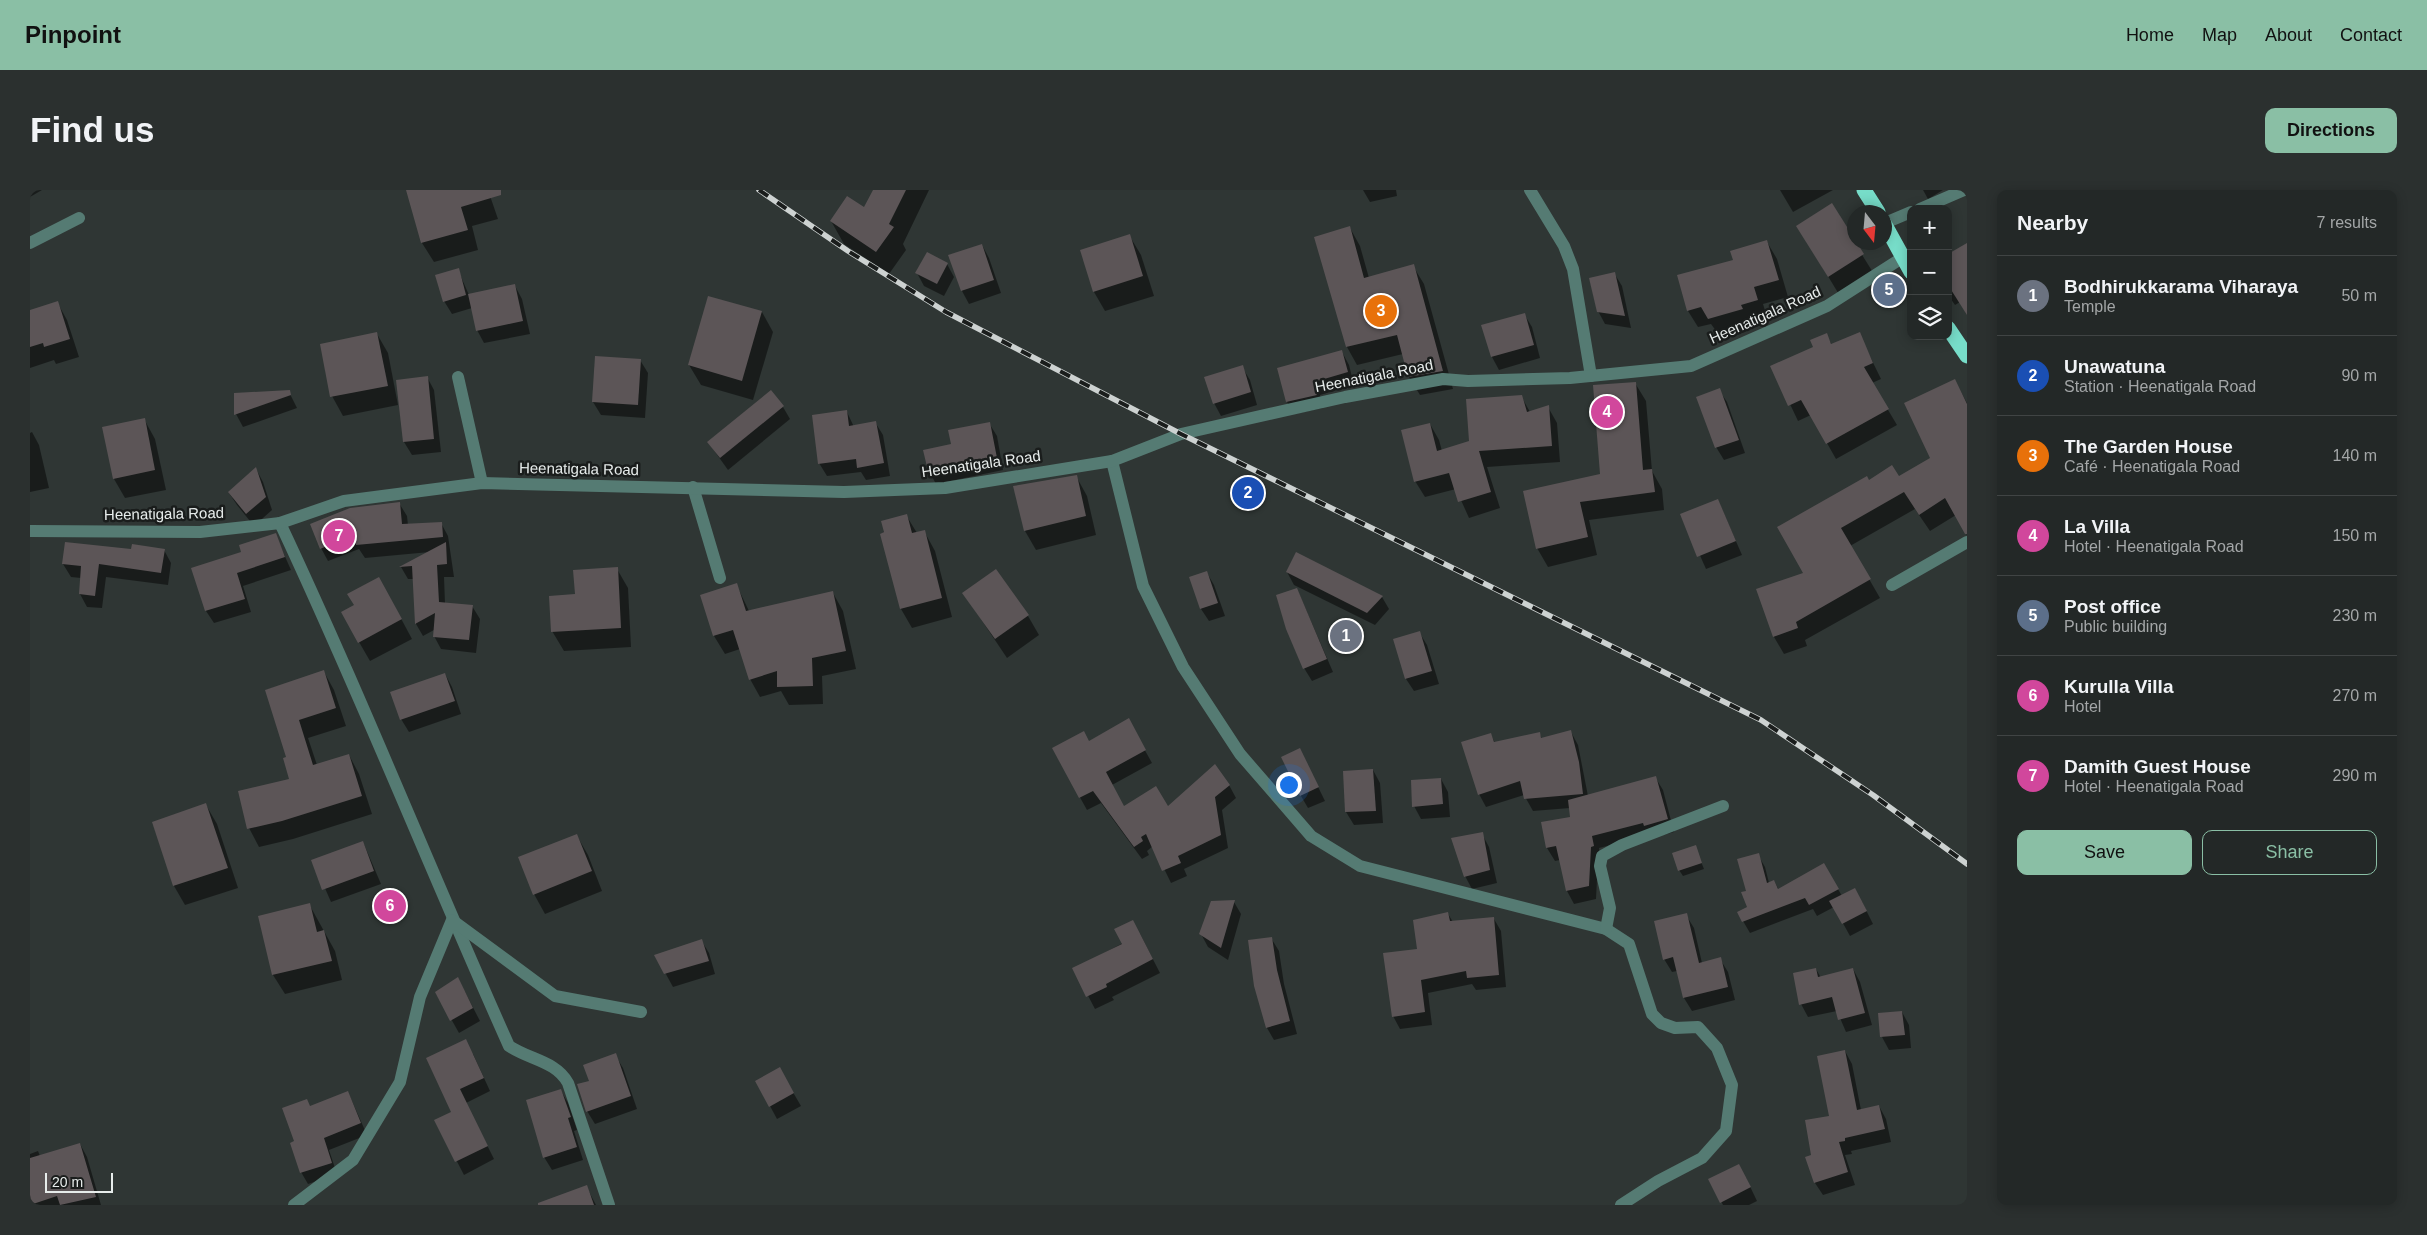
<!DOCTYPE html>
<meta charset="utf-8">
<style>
:root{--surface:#232827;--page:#2b302f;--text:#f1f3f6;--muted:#a3a6a7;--line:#404444;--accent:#8abfa5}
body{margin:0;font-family:Arial,sans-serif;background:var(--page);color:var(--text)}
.controls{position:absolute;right:15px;top:15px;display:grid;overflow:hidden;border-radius:10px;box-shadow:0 2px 12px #0003}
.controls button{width:45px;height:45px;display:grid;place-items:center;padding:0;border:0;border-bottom:1px solid var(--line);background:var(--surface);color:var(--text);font:25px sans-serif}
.compass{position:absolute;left:1817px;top:15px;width:45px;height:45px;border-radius:50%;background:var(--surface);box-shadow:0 2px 12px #0003;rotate:164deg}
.scale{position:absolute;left:15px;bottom:12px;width:68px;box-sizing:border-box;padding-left:5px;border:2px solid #e7eceb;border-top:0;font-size:14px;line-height:18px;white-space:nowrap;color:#e7eceb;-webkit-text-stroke:4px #1a1d1c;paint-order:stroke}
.you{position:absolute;left:1258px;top:594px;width:18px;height:18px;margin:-12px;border:4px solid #fff;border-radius:50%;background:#1a73e8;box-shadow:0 0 0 8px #1a73e833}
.badge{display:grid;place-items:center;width:32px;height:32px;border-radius:50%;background:var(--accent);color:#fff;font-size:16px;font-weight:700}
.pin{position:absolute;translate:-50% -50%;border:2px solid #fff;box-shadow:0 1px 5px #0006}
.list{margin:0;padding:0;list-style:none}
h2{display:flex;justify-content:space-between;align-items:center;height:65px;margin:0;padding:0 20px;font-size:21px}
h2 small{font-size:16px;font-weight:400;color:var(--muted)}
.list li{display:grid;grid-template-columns:32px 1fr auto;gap:15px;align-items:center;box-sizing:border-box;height:80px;padding:0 20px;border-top:1px solid var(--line)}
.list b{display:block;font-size:19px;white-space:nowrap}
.list p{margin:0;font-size:16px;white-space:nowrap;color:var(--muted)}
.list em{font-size:16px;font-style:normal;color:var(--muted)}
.actions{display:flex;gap:10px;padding:15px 20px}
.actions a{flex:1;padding:11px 0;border:1px solid var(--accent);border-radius:10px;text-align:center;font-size:18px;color:var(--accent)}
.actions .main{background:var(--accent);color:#111}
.icon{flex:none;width:28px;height:28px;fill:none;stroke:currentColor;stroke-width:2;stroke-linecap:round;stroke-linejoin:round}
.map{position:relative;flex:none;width:1937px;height:1015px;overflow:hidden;border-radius:10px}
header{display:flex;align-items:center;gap:30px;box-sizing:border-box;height:70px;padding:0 25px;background:var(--accent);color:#111}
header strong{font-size:24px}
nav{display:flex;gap:28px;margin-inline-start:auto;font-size:18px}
.intro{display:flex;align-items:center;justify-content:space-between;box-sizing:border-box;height:120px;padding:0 30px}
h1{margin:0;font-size:35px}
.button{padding:12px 22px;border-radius:10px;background:var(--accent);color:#111;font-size:18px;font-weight:700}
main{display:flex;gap:30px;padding:0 30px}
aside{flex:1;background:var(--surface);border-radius:10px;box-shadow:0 2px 12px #0003}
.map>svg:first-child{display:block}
.shadow{fill:#0007}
.building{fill:#5c5557}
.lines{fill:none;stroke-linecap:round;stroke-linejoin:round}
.minor{stroke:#557b73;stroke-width:12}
.highway{stroke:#77ddc9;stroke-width:15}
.rail-casing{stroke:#cdd2d1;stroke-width:5.5}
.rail{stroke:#1a1d1c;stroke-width:4;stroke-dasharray:11;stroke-linecap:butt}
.labels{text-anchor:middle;stroke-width:5;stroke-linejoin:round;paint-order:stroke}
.street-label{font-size:15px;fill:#e7eceb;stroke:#1a1d1c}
</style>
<header>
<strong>Pinpoint</strong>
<nav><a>Home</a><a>Map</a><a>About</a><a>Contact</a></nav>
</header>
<div class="intro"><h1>Find us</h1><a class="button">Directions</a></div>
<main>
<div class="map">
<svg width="1937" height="1015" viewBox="0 0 1937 1015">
<rect width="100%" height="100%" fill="#2f3634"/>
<g class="shadow">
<path d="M0,0H12L0,7Z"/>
<path d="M378,0H458L468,29L442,36L448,60L404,72L392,53Z"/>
<path d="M844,0H899L873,54L876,60L859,84L814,54L801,31L835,19Z"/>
<path d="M1333,0H1366L1367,6L1340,12Z"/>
<path d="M1750,0H1803L1763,22Z"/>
<path d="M1893,0H1913L1898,9Z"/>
<path d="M1801,15L1844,84L1810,106L1779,55Z"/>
<path d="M1320,38L1330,56L1339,88L1383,76L1394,94L1423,199L1390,205L1379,187L1373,164L1327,175L1317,157L1286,48Z"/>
<path d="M1099,45L1111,65L1124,106L1075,121L1064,102L1051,61Z"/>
<path d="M1737,52L1747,69L1758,107L1733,114L1737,127L1720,132L1721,136L1689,145L1681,134L1668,137L1658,121L1704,71Z"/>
<path d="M1937,54V124L1930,112L1925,115L1918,105V65Z"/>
<path d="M952,55L959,68L971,103L939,114L932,101L920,65Z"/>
<path d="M917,74L924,87L914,106L894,96L887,83Z"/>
<path d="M428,80L439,105L485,96L492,109L500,144L454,153L447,140L442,118L422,124L414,111Z"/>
<path d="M1584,83L1592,96L1601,138L1575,134L1568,121Z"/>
<path d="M27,112L37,130L49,167L26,174L24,170L0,178V121Z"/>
<path d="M732,122L743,142L723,210L671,195L659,175Z"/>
<path d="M1494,124L1502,137L1510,168L1469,180L1462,167L1453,136Z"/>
<path d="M347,144L358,163L368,215L313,226L302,206Z"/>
<path d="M1829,144L1851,189L1842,193L1867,235L1806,269L1781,225L1768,231L1742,176L1785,158L1796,145L1802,155Z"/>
<path d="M1312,162L1319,175L1324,195L1290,205L1293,218L1264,224L1257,212Z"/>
<path d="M610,170L618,183L615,228L571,225L563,212Z"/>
<path d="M1212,177L1220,190L1227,215L1191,226L1184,213Z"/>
<path d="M397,187L404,200L411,262L382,265L374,252L368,191Z"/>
<path d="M1925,191L1937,213V345L1926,325L1900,341L1885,319L1820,356L1850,408L1775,450L1777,456L1754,464L1744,447L1728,400L1775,384L1839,291L1869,288L1901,268Z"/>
<path d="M1605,193L1616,211L1622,281L1632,299L1634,320L1559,330L1567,365L1518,377L1507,358L1571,285Z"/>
<path d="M1689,200L1697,212L1715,263L1694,270L1686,257Z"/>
<path d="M259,202L267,218L213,237L206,224Z"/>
<path d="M1491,206L1500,222L1518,217L1527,233L1530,272L1457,277L1470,318L1439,328L1426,299L1395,307L1385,291L1400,234L1409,250L1412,261L1441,252Z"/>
<path d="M753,217L760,229L698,280L678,252Z"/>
<path d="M817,222L824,237L845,232L853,245L860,286L836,290L831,282L797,286L789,273Z"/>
<path d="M114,229L125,249L136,300L95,308L84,289Z"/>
<path d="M959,233L967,246L973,280L906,294L899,281L923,255Z"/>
<path d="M2,242L9,255L19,298L0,302V243Z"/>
<path d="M226,279L233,292L242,320L224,336L207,315L199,303Z"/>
<path d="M1046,286L1057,306L1066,345L1006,360L995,341Z"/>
<path d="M1688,310L1712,365L1676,379L1652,325Z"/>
<path d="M369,313L377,326L378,335L411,333L418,346L424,387H414L415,413L442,416L450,429L446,463L411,459L404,446V440L393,446L386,434L384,389H378L371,377L400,362L335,368L329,359L298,371L291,358Z"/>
<path d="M876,325L887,343L894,341L905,361L922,427L882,438L871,419L851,344Z"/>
<path d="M245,344L261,380L213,396L221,422L184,433L176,421L213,363Z"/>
<path d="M102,360H134L141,373L138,395L76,387L72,418L57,417L50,404L51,388L41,387L33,374Z"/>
<path d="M587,379L598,398L601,457L534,461L522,441L546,405Z"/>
<path d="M1257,382L1352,407L1359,419L1345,435L1264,395Z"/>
<path d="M1177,383L1184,395L1195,426L1179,431L1171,419Z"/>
<path d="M706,394L719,421L803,403L813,421L826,479L792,486L793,514L759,515L751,501L730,507L720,489L710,459L695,464L684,446Z"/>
<path d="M1267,399L1303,482L1282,491L1274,478Z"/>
<path d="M934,404L998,426L1009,445L977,468Z"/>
<path d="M360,408L382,449L340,471L329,452Z"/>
<path d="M1389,442L1397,455L1409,494L1384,501L1376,489L1365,450Z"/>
<path d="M294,482L304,500L316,536L278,548L287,575L319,565L329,584L342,624L263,649L229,657L219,638L261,590L258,567L236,500Z"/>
<path d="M415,484L422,497L431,524L379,542L371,529Z"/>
<path d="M1098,530L1122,573L1082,595L1094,618H1138L1199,595L1206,608L1192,620L1198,658L1154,679L1157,686L1141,693L1123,656L1117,661L1119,665L1112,669L1071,613L1057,620L1023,559L1058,552Z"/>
<path d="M1541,542L1548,555L1558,606L1625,587L1633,600L1644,642L1622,648L1621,645L1569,658L1571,669L1568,670L1566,709L1544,714L1537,701L1530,670L1525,671L1517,658L1541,628L1540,618L1503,621L1494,605L1456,617L1449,604L1461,545L1465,553L1509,543L1512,549Z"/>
<path d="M1270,560L1295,611L1278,618L1271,606Z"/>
<path d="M1343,580L1350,593L1353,633L1324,635L1316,622L1314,583Z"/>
<path d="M1411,589L1418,602L1420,627L1391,629L1384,616Z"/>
<path d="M176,615L187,634L208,698L155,715L144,696L123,633Z"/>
<path d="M1452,644L1459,657L1467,693L1442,699L1435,686Z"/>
<path d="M547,646L558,665L572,701L515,724L504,704Z"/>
<path d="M333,652L351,694L301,712L283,671Z"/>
<path d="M1665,657L1674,679L1653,686L1649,680Z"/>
<path d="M1728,665L1735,677L1739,693L1744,691L1749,700L1794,675L1812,706L1832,712L1843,734L1820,746L1804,717L1787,726L1783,719L1720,743L1713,731L1718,718L1717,702Z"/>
<path d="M1204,712L1211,724L1198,770L1178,757L1171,744Z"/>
<path d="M279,714L305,761L312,790L255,804L243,785L229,727Z"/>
<path d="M1418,724L1423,732L1464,729L1471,741L1476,797L1446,800L1442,794L1398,803L1402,835L1370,839L1363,826L1389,760Z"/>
<path d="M1656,725L1664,738L1672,773L1690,769L1698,782L1705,810L1662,821L1654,808L1647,781L1642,782L1634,769Z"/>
<path d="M1110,744L1130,783L1082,807L1084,810L1065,819L1044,779Z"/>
<path d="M1241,748L1249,761L1254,794L1267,844L1244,850L1237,838Z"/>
<path d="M671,750L679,763L685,784L643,797L626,766Z"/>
<path d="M1786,779L1791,788L1823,779L1830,792L1842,835L1816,842L1807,821L1778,827L1771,814Z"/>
<path d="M406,802H435L450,831L429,843Z"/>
<path d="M1872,822L1879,835L1881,858L1859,860L1852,847Z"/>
<path d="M1815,861L1822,874L1831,920L1849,916L1856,929L1861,952L1821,961L1822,964L1815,965L1825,995L1793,1005L1785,993L1777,967L1783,966L1800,927Z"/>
<path d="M443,864L460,901L436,913L464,969L434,985L406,931L423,922L397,869Z"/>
<path d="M585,865L593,878L607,919L565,934L557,921L561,892Z"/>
<path d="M757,892L771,916L747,929L740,916Z"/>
<path d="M531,901L538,913L547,940L544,941L553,970L522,980L514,967Z"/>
<path d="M318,902L337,945L299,960L307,984L278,994L271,982L266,952L280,917Z"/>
<path d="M50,954L57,967L71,1015H0V964L8,961L10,966Z"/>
<path d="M1716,988L1727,1011L1719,1015H1693L1680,990Z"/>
<path d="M556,996L566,1015H534Z"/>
</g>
<g class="building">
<path d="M376,0H471V5L431,17L438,40L391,53Z"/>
<path d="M843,0H876L859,34L864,37L846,62L800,31L817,6L834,17Z"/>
<path d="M1802,13L1834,64L1798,87L1766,36Z"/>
<path d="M1320,36L1334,88L1384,74L1413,181L1378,187L1367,145L1316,157L1284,47Z"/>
<path d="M1100,44L1113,86L1063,102L1050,60Z"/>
<path d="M1737,50L1749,90L1724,97L1728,110L1711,115L1713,119L1678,129L1671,117L1657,121L1647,85L1703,70L1700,61Z"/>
<path d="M1937,53V125L1918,95V64Z"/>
<path d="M952,54L964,90L931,101L918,65Z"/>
<path d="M897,62L918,73L907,94L885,83Z"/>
<path d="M429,78L436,105L413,112L405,85Z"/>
<path d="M1585,82L1595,126L1567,122L1559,88Z"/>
<path d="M485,94L493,131L446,141L438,104Z"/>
<path d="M678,106L732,121L712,191L658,175Z"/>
<path d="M28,111L40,149L14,157L13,153L0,157V120Z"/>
<path d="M1495,123L1504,155L1461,167L1451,135Z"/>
<path d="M347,142L358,196L300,207L290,154Z"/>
<path d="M1830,142L1843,173L1834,177L1859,219L1796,254L1771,210L1758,216L1740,176L1783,157L1780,150L1797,143L1801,154Z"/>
<path d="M1312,160L1318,182L1284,192L1287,205L1256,212L1247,178Z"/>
<path d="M565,166L611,169L608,215L562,212Z"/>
<path d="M1213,175L1221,202L1183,214L1174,187Z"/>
<path d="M398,186L404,249L373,252L366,190Z"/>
<path d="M1925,189L1937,214V344H1935L1915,308L1889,325L1874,302L1811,338L1841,389L1766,432L1768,438L1743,447L1726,399L1773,383L1747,337L1837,286L1839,290L1862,275L1869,286L1900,268L1874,213Z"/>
<path d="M1606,192L1613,280L1622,279L1625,302L1550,312L1558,347L1506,359L1493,301L1570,284L1563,195Z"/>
<path d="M1690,198L1709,250L1685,258L1666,207Z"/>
<path d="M260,200L261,205L204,225V203Z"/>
<path d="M741,200L754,216L690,268L677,252Z"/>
<path d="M1492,205L1497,222L1519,215L1522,256L1449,261L1461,302L1428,312L1419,283L1384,292L1371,240L1400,233L1407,261L1439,251L1436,209Z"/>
<path d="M817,220L819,236L846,231L854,273L827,278L826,269L788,274L782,225Z"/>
<path d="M115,228L125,280L83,289L72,237Z"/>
<path d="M960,232L967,268L898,281L893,260L921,254L918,240Z"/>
<path d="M226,277L236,307L216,324L198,302Z"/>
<path d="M1047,285L1056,326L994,341L983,296Z"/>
<path d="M1688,309L1706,351L1667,367L1650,324Z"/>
<path d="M370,312L372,334L412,332L413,347L326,355L325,345L290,359L280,334L320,318Z"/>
<path d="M877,324L882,343L895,340L912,408L870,419L850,344L854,342L851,331Z"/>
<path d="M246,343L255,367L207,383L215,409L175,421L161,378L211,362L209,355Z"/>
<path d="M35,352L101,359L102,354L135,359L131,383L69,374L65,406L49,404L51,376L32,374Z"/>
<path d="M416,352L417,374L407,375L409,412L443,415L439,450L403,447L405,423L385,434L382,376L369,377Z"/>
<path d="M1266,362L1353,406L1337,423L1256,382Z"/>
<path d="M588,377L591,438L521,442L519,406L545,404L543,380Z"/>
<path d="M966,379L999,425L965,449L932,403Z"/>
<path d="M1177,381L1188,413L1170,419L1159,387Z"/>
<path d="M349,387L372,429L328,453L311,422L324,415L317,404Z"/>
<path d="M707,393L716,421L803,401L816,461L782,468L783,496L747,497V481L719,490L703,440L683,446L670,405Z"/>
<path d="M1267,398L1297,469L1273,479L1256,439L1246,405Z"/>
<path d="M1390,441L1402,481L1375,489L1363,449Z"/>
<path d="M294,480L306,518L269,530L283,575L319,564L332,606L252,631L217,639L208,601L259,589L253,568L256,567L235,500Z"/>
<path d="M415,483L425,511L370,530L360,502Z"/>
<path d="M1099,528L1116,560L1076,582L1094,616L1126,596L1138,616L1185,574L1200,595L1185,607L1191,645L1148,666L1151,673L1132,681L1116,644L1111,647L1113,651L1104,657L1063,601L1049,608L1022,558L1054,541L1059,551Z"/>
<path d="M1541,540L1549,572L1553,604L1494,609L1490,591L1448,605L1431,552L1461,543L1464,552L1510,542L1511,548Z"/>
<path d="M1270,558L1289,597L1270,606L1251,567Z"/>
<path d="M1343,579L1346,621L1315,622L1313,581Z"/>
<path d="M1626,586L1638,629L1614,636L1613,633L1562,646L1564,656L1561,657L1559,696L1536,701L1526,656L1516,658L1511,632L1540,627L1538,610Z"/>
<path d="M1411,588L1413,614L1382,617L1381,590Z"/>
<path d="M176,613L198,678L143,696L122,632Z"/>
<path d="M1453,642L1460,680L1434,687L1421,648Z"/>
<path d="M547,644L562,681L503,705L488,667Z"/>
<path d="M333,651L344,681L292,700L281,670Z"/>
<path d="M1666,655L1672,673L1648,681L1642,663Z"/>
<path d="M1729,663L1737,693L1744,690L1748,699L1794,673L1809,699L1779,715L1775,708L1712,732L1707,722L1717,717L1711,702L1716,701L1707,669Z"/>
<path d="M1825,698L1837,721L1812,734L1799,711Z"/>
<path d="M1205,710L1191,758L1169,744L1181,711Z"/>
<path d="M280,713L287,742L294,740L302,771L242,785L228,726Z"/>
<path d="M1418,722L1420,731L1464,727L1469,785L1437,788L1436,781L1391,790L1395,822L1362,827L1353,763L1387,759L1383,730Z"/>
<path d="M1657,723L1669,773L1691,767L1698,797L1653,808L1643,767L1633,770L1624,731Z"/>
<path d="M1103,730L1123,769L1076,794L1077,797L1056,807L1042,778L1092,754L1084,739Z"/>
<path d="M1242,747L1247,780L1260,831L1236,838L1224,796L1218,750Z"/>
<path d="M672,749L679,771L634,784L624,765Z"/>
<path d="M1786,778L1788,787L1823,778L1835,823L1808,830L1802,807L1769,815L1763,783Z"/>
<path d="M428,787L443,818L420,831L405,802Z"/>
<path d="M1872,821L1875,845L1850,847L1848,823Z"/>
<path d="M436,849L454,888L430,899L458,956L425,972L404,930L421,922L396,868Z"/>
<path d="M1815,860L1827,920L1849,915L1855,939L1815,948V951L1809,952L1818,982L1784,993L1775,967L1781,965L1775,930L1799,926L1787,866Z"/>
<path d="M586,863L601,906L556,922L547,894L559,891L553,875Z"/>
<path d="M750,877L764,903L739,917L725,891Z"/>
<path d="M531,899L541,927L538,928L547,957L513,968L496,910Z"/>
<path d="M318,901L331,933L294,948L302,973L270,983L260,953L264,951L252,918L277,909L280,916Z"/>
<path d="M50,953L66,1007L30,1015L27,1006L0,1015V968Z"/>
<path d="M1709,974L1721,997L1690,1013L1678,989Z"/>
<path d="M557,995L564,1015H508V1013Z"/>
</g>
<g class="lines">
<g class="minor">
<path d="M1500,0L1534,56L1543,79L1561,186"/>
<path d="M1890,19L1934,0"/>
<path d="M1855,33L1881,22"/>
<path d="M0,53L49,28"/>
<path d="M428,187L452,293"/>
<path d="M1082,271L1113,396L1153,477L1210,564L1281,646L1330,676L1576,739L1599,754L1622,824L1631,833L1645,838L1668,837L1687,858L1702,895L1696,941L1672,968L1628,991L1591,1015"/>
<path d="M663,297L690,388"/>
<path d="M250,333C331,505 401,682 479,856C500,870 526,871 538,893L579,1015"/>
<path d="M0,341L170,342L250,333L314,311L452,293L814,302L915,298L1082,271L1151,244L1315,207L1413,189L1438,191L1540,188L1661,176L1797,116L1872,68"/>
<path d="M1862,395L1937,352"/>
<path d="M1576,739L1580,718L1570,676L1572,666L1592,655L1693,616"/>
<path d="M264,1015L323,970L370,892L390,807L422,730L525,806L611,822"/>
</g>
<g class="highway">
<path d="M1834,0L1848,22"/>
<path d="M1854,33L1881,82"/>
<path d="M1918,138L1937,166"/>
</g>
<defs>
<path id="rail" d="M729,0L818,61L916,122L1151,244L1731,530L1843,605L1937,674"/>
</defs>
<use href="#rail" class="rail-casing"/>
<use href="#rail" class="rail"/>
</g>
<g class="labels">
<g class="street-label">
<text transform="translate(1735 125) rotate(-24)" y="5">Heenatigala Road</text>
<text transform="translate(1344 186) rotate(-11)" y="5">Heenatigala Road</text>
<text transform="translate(951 274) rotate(-8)" y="5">Heenatigala Road</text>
<text transform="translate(549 279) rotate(1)" y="5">Heenatigala Road</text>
<text transform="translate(134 324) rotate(-1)" y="5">Heenatigala Road</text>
</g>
</g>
</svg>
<div class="controls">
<button>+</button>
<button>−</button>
<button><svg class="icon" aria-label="layers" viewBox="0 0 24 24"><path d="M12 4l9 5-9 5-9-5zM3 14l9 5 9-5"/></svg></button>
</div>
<svg class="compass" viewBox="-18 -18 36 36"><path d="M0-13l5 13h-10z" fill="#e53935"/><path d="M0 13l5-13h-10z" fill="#a3a6a7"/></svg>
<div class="scale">20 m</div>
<div class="you"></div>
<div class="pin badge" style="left:1316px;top:446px;background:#6b7280">1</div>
<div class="pin badge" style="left:1218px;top:303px;background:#1a4fb4">2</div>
<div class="pin badge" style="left:1351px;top:121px;background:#e8710a">3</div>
<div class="pin badge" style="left:1577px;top:222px;background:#d1479c">4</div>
<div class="pin badge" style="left:1859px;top:100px;background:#5c6f8a">5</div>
<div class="pin badge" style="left:360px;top:716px;background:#d1479c">6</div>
<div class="pin badge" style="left:309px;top:346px;background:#d1479c">7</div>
</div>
<aside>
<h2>Nearby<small>7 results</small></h2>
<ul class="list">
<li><span class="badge" style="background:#6b7280">1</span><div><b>Bodhirukkarama Viharaya</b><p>Temple</p></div><em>50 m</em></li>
<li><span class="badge" style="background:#1a4fb4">2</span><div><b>Unawatuna</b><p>Station · Heenatigala Road</p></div><em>90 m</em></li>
<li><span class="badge" style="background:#e8710a">3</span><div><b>The Garden House</b><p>Café · Heenatigala Road</p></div><em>140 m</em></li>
<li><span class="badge" style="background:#d1479c">4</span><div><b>La Villa</b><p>Hotel · Heenatigala Road</p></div><em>150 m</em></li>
<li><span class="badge" style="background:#5c6f8a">5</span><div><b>Post office</b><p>Public building</p></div><em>230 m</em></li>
<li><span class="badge" style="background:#d1479c">6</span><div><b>Kurulla Villa</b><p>Hotel</p></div><em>270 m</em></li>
<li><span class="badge" style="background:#d1479c">7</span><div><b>Damith Guest House</b><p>Hotel · Heenatigala Road</p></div><em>290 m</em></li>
</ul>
<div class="actions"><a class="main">Save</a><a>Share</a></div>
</aside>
</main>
